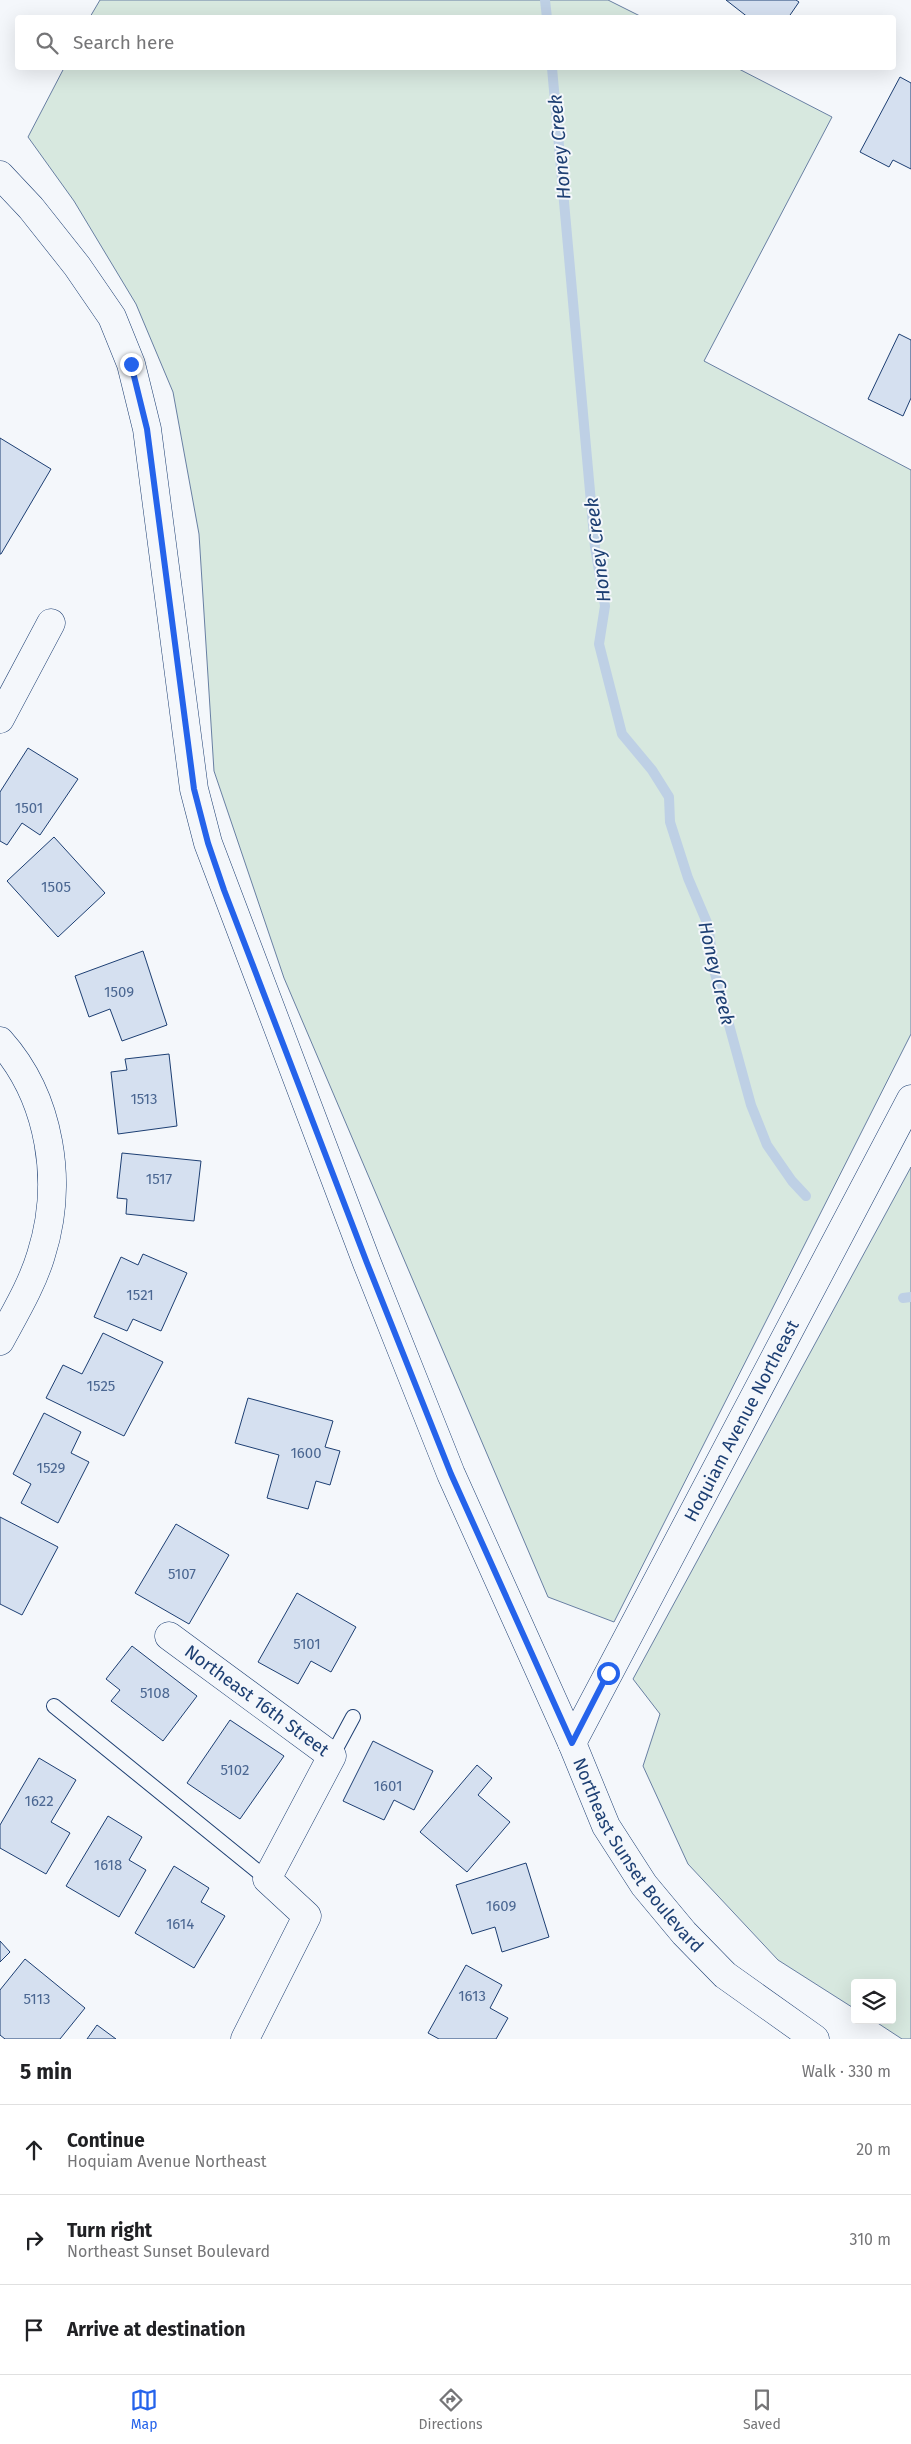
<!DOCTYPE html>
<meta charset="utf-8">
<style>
:root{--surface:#fff;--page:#f6f6f6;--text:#202124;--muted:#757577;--line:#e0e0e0;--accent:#2563eb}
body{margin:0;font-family:"Fira Sans",sans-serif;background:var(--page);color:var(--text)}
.controls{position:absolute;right:15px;bottom:15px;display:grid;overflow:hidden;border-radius:5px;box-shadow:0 5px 20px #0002}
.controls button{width:45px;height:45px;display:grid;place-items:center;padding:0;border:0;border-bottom:1px solid var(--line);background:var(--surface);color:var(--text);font:25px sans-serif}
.stop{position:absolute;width:15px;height:15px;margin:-11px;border:4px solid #2563eb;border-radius:50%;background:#fff}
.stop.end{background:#2563eb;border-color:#fff;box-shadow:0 1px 5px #0008}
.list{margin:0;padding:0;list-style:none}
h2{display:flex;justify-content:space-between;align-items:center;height:65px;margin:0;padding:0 20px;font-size:21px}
h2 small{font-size:16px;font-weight:400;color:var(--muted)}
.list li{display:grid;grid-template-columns:32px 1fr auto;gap:15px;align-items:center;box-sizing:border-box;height:90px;padding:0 20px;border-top:1px solid var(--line)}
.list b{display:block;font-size:19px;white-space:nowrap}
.list p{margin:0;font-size:16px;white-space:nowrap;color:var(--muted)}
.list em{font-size:16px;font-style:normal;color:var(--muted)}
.icon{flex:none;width:28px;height:28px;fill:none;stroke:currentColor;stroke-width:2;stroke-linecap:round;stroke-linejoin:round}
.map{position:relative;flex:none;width:911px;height:2039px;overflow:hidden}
.search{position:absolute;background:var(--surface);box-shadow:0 5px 20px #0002;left:15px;right:15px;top:15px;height:55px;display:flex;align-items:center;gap:12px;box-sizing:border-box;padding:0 18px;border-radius:5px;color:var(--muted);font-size:19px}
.sheet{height:335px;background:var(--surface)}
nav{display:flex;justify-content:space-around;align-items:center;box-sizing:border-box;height:70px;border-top:1px solid var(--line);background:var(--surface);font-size:14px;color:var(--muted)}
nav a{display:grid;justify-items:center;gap:2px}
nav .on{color:var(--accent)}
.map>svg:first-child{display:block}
.green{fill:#d7e8df;stroke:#687fa3}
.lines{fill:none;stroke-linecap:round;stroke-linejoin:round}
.stream{stroke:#bed0e5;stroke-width:10}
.building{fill:#d5e0f0;stroke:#1d3f73}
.service-casing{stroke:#1d3f73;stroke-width:16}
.minor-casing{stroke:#1d3f73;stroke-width:29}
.secondary-casing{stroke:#1d3f73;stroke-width:29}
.service{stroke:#f4f7fb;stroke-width:14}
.minor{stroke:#f4f7fb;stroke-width:28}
.secondary{stroke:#f4f7fb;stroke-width:28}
.route{stroke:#2563eb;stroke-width:6}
.labels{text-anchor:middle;stroke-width:4;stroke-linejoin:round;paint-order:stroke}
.number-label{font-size:15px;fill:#4b6792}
.street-label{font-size:18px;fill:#1d3f73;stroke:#f4f7fb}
.water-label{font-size:19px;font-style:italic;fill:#1d3f73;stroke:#f4f7fb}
</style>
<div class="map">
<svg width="911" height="2039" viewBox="0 0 911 2039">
<rect width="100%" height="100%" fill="#f4f7fb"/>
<g class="green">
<path d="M100,0H608L642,17H90Z"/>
<path d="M64,68H737L832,117L704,361L911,470V1034L614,1622L548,1597L284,978L214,771L199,534L173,392L136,304L74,201L28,137Z"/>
<path d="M911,1167V2039H902L873,2020H892V1983H855V2009L778,1960L688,1864L643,1766L660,1714L633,1679Z"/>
</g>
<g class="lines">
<g class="stream">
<path d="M545,0L547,18"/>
<path d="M552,68L595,547L605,606L599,644L622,734L652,770L669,797L670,822L688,878L708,925L714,970L751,1105L767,1145L792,1181L806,1196"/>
<path d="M903,1298L911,1297"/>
</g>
</g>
<g class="building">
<path d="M726,0H796L799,2L788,18H749Z"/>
<path d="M900,77L911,83V169L893,160L889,167L860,152Z"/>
<path d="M899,334L911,340V398L903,416L868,399Z"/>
<path d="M0,438L51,469L1,554H0Z"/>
<path d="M28,748L78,779L40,835L22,823L7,845L0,841V792Z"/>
<path d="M54,837L105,893L58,937L7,881Z"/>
<path d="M143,951L167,1025L122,1041L110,1009L89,1017L75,976Z"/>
<path d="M169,1054L177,1126L118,1134L111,1072L127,1070L125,1059Z"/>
<path d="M122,1153L201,1161L194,1221L126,1214L127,1199L117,1198Z"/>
<path d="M143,1254L187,1273L161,1331L133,1319L127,1331L94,1317L121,1257L138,1265Z"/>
<path d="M103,1333L163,1362L124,1436L46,1398L63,1365L82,1374Z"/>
<path d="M248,1398L333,1421L325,1447L340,1451L330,1485L316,1481L308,1509L267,1498L279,1455L235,1443Z"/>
<path d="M44,1413L81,1432L71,1453L89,1462L58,1523L21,1503L31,1484L13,1474Z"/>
<path d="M0,1517L58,1547L22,1615L0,1604Z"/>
<path d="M176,1524L229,1555L189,1624L135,1593Z"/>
<path d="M297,1593L356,1627L331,1672L311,1661L298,1684L258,1662Z"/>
<path d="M132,1646L197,1696L163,1741L111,1701L120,1690L106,1679Z"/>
<path d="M230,1720L284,1756L240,1819L187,1783Z"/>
<path d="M373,1741L433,1771L414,1810L394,1800L384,1820L343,1801Z"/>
<path d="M39,1758L76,1780L51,1822L70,1833L46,1874L0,1848V1825Z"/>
<path d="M477,1765L492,1778L478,1795L510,1822L467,1872L420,1832Z"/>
<path d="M108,1816L142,1837L129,1860L146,1870L119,1917L66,1886Z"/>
<path d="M526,1863L549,1937L502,1952L495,1927L472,1934L456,1885Z"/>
<path d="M174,1866L209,1888L201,1902L225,1916L194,1968L135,1933Z"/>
<path d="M0,1941L10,1952L0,1962Z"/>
<path d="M25,1959L85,2008L60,2039H5L0,2035V1990Z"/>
<path d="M466,1965L502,1985L490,2008L508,2018L496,2039H439L428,2033Z"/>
<path d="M97,2025L116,2039H87Z"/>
</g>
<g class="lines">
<defs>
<g id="service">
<path d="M54,1706L267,1879"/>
<path d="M332,1756L353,1717"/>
</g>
<g id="minor">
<path d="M0,719L51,623"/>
<path d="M0,1041C51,1098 64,1183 41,1255C32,1285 15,1313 0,1341"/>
<path id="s1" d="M169,1636L332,1756L267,1879L307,1916L245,2039"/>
<path id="s2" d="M572,1743L911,1099"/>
</g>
<g id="secondary">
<path id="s3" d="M0,175L31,208L77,266L112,317L131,364L147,429L194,789L208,843L367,1263L451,1474L572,1743L606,1826L644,1885L684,1933L725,1975L815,2039"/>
</g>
</defs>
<use href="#service" class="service-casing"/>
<use href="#minor" class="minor-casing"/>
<use href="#secondary" class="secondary-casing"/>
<use href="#service" class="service"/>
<use href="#minor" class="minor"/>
<use href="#secondary" class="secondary"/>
</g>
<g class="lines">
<path class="route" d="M131,364L147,429L194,789L208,843L224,890L367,1263L451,1474L572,1743L608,1673"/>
</g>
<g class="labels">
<g class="number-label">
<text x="29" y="813">1501</text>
<text x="56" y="892">1505</text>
<text x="119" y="997">1509</text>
<text x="144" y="1104">1513</text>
<text x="159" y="1184">1517</text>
<text x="140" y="1300">1521</text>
<text x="101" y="1391">1525</text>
<text x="306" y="1458">1600</text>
<text x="51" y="1473">1529</text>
<text x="182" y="1579">5107</text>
<text x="307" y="1649">5101</text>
<text x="155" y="1698">5108</text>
<text x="235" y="1775">5102</text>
<text x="388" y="1791">1601</text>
<text x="39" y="1806">1622</text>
<text x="108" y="1870">1618</text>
<text x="501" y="1911">1609</text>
<text x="180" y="1929">1614</text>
<text x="472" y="2001">1613</text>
<text x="37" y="2004">5113</text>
</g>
<g class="street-label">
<text dy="6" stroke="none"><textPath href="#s2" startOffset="364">Hoquiam Avenue Northeast</textPath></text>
<text dy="6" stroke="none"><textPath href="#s1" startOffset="109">Northeast 16th Street</textPath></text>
<text dy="6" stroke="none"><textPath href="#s3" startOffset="1820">Northeast Sunset Boulevard</textPath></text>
</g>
<g class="water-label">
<text transform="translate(559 147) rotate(-95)" y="7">Honey Creek</text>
<text transform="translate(597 550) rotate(-97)" y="7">Honey Creek</text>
<text transform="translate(717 973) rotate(77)" y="7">Honey Creek</text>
</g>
</g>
</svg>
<div class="controls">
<button><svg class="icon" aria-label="layers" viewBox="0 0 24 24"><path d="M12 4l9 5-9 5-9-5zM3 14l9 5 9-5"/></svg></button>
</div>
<div class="stop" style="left:608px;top:1673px"></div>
<div class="stop end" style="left:131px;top:364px"></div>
<div class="search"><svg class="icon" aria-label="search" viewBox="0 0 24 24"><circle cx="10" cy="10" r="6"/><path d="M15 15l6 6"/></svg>Search here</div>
</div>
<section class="sheet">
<h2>5 min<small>Walk · 330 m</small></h2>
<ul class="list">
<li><svg class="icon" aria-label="ahead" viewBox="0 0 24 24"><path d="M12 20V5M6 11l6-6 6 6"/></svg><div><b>Continue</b><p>Hoquiam Avenue Northeast</p></div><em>20 m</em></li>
<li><svg class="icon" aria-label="right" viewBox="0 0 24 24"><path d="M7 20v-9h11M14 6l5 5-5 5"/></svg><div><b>Turn right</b><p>Northeast Sunset Boulevard</p></div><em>310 m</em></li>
<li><svg class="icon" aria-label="arrive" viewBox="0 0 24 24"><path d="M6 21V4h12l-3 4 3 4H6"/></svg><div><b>Arrive at destination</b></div></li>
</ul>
</section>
<nav>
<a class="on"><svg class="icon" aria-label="map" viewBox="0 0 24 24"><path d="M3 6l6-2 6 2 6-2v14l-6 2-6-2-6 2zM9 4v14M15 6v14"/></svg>Map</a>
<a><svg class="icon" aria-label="directions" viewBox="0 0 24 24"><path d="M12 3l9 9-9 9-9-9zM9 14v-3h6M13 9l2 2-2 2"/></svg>Directions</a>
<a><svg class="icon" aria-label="saved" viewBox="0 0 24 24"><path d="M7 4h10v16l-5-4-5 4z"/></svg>Saved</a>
</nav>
